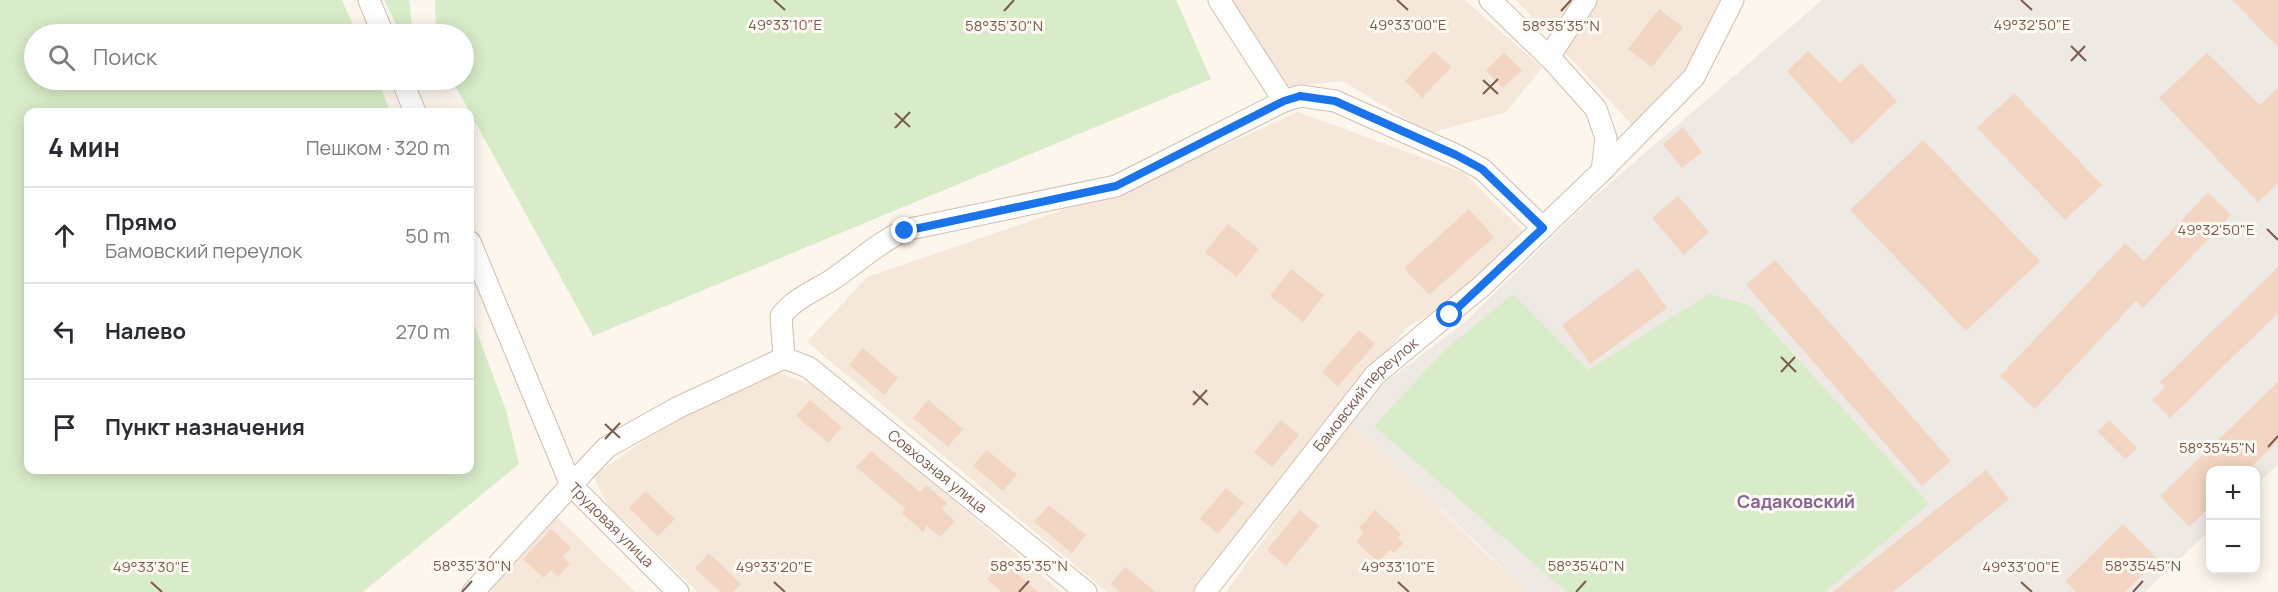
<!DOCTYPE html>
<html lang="ru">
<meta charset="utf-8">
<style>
:root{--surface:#fff;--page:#f2f2f3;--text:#2b2b33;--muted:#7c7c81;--line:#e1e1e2}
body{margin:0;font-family:Manrope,sans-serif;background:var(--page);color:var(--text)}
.controls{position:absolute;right:18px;bottom:18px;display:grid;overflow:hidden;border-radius:12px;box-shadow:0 3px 15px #0003}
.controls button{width:54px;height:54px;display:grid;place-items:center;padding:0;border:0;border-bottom:2px solid var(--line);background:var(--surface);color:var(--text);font:30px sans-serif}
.stop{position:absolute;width:18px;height:18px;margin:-14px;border:4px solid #1a73e8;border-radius:50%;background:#fff}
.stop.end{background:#1a73e8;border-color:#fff;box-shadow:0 2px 6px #0008}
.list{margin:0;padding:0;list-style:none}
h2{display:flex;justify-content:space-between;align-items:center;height:78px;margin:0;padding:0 24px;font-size:26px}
h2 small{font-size:20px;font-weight:400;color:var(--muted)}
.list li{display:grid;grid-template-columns:39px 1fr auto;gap:18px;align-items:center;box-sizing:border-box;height:96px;padding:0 24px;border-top:2px solid var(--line)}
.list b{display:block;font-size:22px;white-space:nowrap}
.list p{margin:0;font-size:20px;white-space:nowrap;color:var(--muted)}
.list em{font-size:20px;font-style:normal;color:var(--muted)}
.icon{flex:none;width:33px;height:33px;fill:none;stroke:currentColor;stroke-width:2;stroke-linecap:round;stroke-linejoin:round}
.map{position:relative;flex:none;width:2278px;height:592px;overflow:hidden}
.search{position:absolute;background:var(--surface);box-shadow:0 3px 15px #0003;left:24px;top:24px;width:450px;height:66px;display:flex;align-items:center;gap:15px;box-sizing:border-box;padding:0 21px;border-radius:33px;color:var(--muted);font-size:22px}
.panel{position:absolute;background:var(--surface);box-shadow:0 3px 15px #0003;left:24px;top:108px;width:450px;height:366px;border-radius:12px}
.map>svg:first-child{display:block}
.residential{fill:#f5e8da}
.industrial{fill:#efe9e4}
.green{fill:#d8ecc9}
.building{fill:#f3d5c3}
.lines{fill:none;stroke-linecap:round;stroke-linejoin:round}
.minor-casing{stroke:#d1beb0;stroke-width:23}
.minor{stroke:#fff;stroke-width:21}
.route{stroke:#1a73e8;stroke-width:8}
.ticks{fill:none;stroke:#7a5c4d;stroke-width:2}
.labels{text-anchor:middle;stroke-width:6;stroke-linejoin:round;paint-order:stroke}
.street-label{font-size:15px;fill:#7a5c4d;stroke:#fffaf3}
.quarter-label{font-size:18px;font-weight:bold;fill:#846695;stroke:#fffaf3}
.ticks-label{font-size:15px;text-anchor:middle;fill:#7a5c4d;stroke:#fffaf3;stroke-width:6;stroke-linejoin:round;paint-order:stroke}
</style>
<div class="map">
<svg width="2278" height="592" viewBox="0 0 2278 592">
<rect width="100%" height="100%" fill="#fdf6ec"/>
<g class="residential">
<path d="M1227,0H1465L1542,68L1506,112L1430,133L1342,81L1284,87Z"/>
<path d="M1516,0H1720L1690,66L1634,127Z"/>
<path d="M1298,112L1464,173L1524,232L1445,306L1406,328L1196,592H1107L807,342L867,277L1136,185Z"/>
<path d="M779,373L822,388L1061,592H698L608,505L593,476L668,424Z"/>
<path d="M1349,420L1481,549L1527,592H1226Z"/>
<path d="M557,517L635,592H489Z"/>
</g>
<path class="industrial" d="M1822,0H2278V464L2256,486V470H2210V530L2145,592H1527L1349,420L1383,384L1464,323L1586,204Z"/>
<g class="green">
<path d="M0,0H342L357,34H34V80H377L391,112H28V470H470V314L506,410L519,464L363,592H0Z"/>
<path d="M384,0H409L413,34H401Z"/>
<path d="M435,0H1176L1211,79L593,336L452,80H464V34H436Z"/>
<path d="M1513,294L1588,370L1709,294L1749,305L1929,504L1825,592H1567L1374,426L1445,350Z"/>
</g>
<g class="building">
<path d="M2232,0H2278V47Z"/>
<path d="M1659,9L1683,27L1652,67L1628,49Z"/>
<path d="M1434,51L1451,67L1422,98L1405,81Z"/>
<path d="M1808,51L1840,83L1861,63L1897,101L1852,144L1787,71Z"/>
<path d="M1504,52L1522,70L1503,88L1486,70Z"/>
<path d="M2207,53L2260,105L2278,88V183L2258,202L2159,98Z"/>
<path d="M2014,93L2102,185L2065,220L1977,128Z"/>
<path d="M1683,127L1702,152L1682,168L1663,144Z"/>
<path d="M1923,140L2040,261L1966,331L1850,210Z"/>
<path d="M2208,192L2231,215L2143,308L2136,301L2035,409L2000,376L2125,243L2144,261Z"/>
<path d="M1678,196L1709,232L1684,255L1652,218Z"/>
<path d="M1469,209L1494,237L1429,295L1404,268Z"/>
<path d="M1228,224L1259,249L1237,277L1205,252Z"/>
<path d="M1775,260L1951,461L1922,486L1746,285Z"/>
<path d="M2278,267V313L2170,418L2152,400L2165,387L2160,382Z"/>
<path d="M1638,268L1667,308L1590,364L1562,325Z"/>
<path d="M1291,269L1324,295L1303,322L1270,296Z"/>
<path d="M1359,330L1375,344L1338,386L1322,372Z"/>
<path d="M863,348L898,378L884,395L849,365Z"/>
<path d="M2278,382V441L2247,471H2211V506L2189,527L2160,496Z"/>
<path d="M810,400L842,427L828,443L796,416Z"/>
<path d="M928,400L963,429L948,447L913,418Z"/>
<path d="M1281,420L1299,435L1272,467L1254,452Z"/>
<path d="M2109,420L2137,448L2125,459L2098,432Z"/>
<path d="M987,450L1017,475L1003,491L973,466Z"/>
<path d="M871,451L920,492L926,485L947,503L942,509L955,521L940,537L927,526L923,532L902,513L906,509L856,467Z"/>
<path d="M1986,470L2009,499L1893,592H1833Z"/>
<path d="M1226,488L1244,503L1218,534L1200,519Z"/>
<path d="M645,491L675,519L658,536L629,508Z"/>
<path d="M1049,505L1086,535L1072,553L1034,522Z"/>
<path d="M1300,510L1319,526L1286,566L1267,550Z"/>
<path d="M1375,510L1401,534L1398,538L1403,543L1394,553L1390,550L1378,562L1356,541L1364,533L1359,528Z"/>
<path d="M2123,524L2163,565L2148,569L2125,592H2076L2065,581Z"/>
<path d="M551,529L571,548L563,557L570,563L558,577L551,570L544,578L523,559Z"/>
<path d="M709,553L741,584L733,592H720L695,568Z"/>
<path d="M1002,561L1038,592H1002L987,579Z"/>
<path d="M1125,567L1156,592H1120L1111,584Z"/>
</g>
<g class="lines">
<defs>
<g id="minor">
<path d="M369,0L383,34"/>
<path d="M1219,0L1284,101"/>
<path d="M1490,0L1554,62L1596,109L1606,138L1602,171"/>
<path d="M1549,57L1586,0"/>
<path d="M402,80L415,112"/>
<path d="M470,242L571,485L607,447L677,408L784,358"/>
<path d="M784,358L781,316C794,299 812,292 830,281C856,264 877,243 905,230L1116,186L1284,101L1300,96L1335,101L1456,155L1482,169L1543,228"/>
<path id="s1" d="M784,358L808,367L1086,592"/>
<path id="s2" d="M473,592L571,485L678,592"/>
<path id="s3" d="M1205,592L1375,375L1482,286L1602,171L1694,77L1733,0"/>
</g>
</defs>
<use href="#minor" class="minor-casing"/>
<use href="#minor" class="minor"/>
</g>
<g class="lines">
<path class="route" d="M905,231L1116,186L1284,101L1300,96L1335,101L1456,155L1482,169L1543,228L1450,315"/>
</g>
<path class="ticks" d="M774,0L785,10M1397,0L1408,10M2021,0L2032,10M1004,11L1014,0M1561,11L1571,0M2071,46L2086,61M2071,61L2085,46M1483,80L1498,94M1483,94L1498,79M895,113L910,127M895,128L910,112M2267,229L2278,240M1781,357L1796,372M1781,372L1795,357M1193,391L1208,405M1193,405L1207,390M605,424L620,438M605,439L620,423M2268,447L2278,436M151,582L162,592M774,582L785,592M1398,582L1409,592M2021,582L2032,592M462,592L472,581M1019,592L1029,581M1576,592L1586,581M2133,592L2143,581"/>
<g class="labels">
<g class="street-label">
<text dy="5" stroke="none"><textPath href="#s3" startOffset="255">Бамовский переулок</textPath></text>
<text dy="5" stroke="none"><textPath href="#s1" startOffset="192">Совхозная улица</textPath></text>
<text dy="5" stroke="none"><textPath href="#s2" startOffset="202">Трудовая улица</textPath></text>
</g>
<g class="quarter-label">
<text x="1796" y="508">Садаковский</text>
</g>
</g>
<g class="ticks-label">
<text x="785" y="30">49°33'10"E</text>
<text x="1408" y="30">49°33'00"E</text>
<text x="2032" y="30">49°32'50"E</text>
<text x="1004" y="31">58°35'30"N</text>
<text x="1561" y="31">58°35'35"N</text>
<text x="2216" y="235">49°32'50"E</text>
<text x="2217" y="453">58°35'45"N</text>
<text x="472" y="571">58°35'30"N</text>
<text x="1029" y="571">58°35'35"N</text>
<text x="1586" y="571">58°35'40"N</text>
<text x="2143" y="571">58°35'45"N</text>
<text x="151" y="572">49°33'30"E</text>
<text x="774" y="572">49°33'20"E</text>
<text x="1398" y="572">49°33'10"E</text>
<text x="2021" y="572">49°33'00"E</text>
</g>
</svg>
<div class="controls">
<button>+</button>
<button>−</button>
</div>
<div class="stop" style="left:1450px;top:315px"></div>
<div class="stop end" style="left:905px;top:231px"></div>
<div class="search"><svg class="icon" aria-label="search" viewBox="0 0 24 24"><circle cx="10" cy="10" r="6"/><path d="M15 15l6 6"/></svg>Поиск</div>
<section class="panel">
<h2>4 мин<small>Пешком · 320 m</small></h2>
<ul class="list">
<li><svg class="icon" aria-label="ahead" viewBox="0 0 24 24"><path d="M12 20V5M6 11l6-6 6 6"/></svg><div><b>Прямо</b><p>Бамовский переулок</p></div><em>50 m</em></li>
<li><svg class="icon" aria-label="left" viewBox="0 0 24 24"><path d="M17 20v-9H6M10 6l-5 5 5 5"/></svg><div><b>Налево</b></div><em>270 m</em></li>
<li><svg class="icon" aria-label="arrive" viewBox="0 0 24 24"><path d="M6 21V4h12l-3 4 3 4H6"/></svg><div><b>Пункт назначения</b></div></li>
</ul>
</section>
</div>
